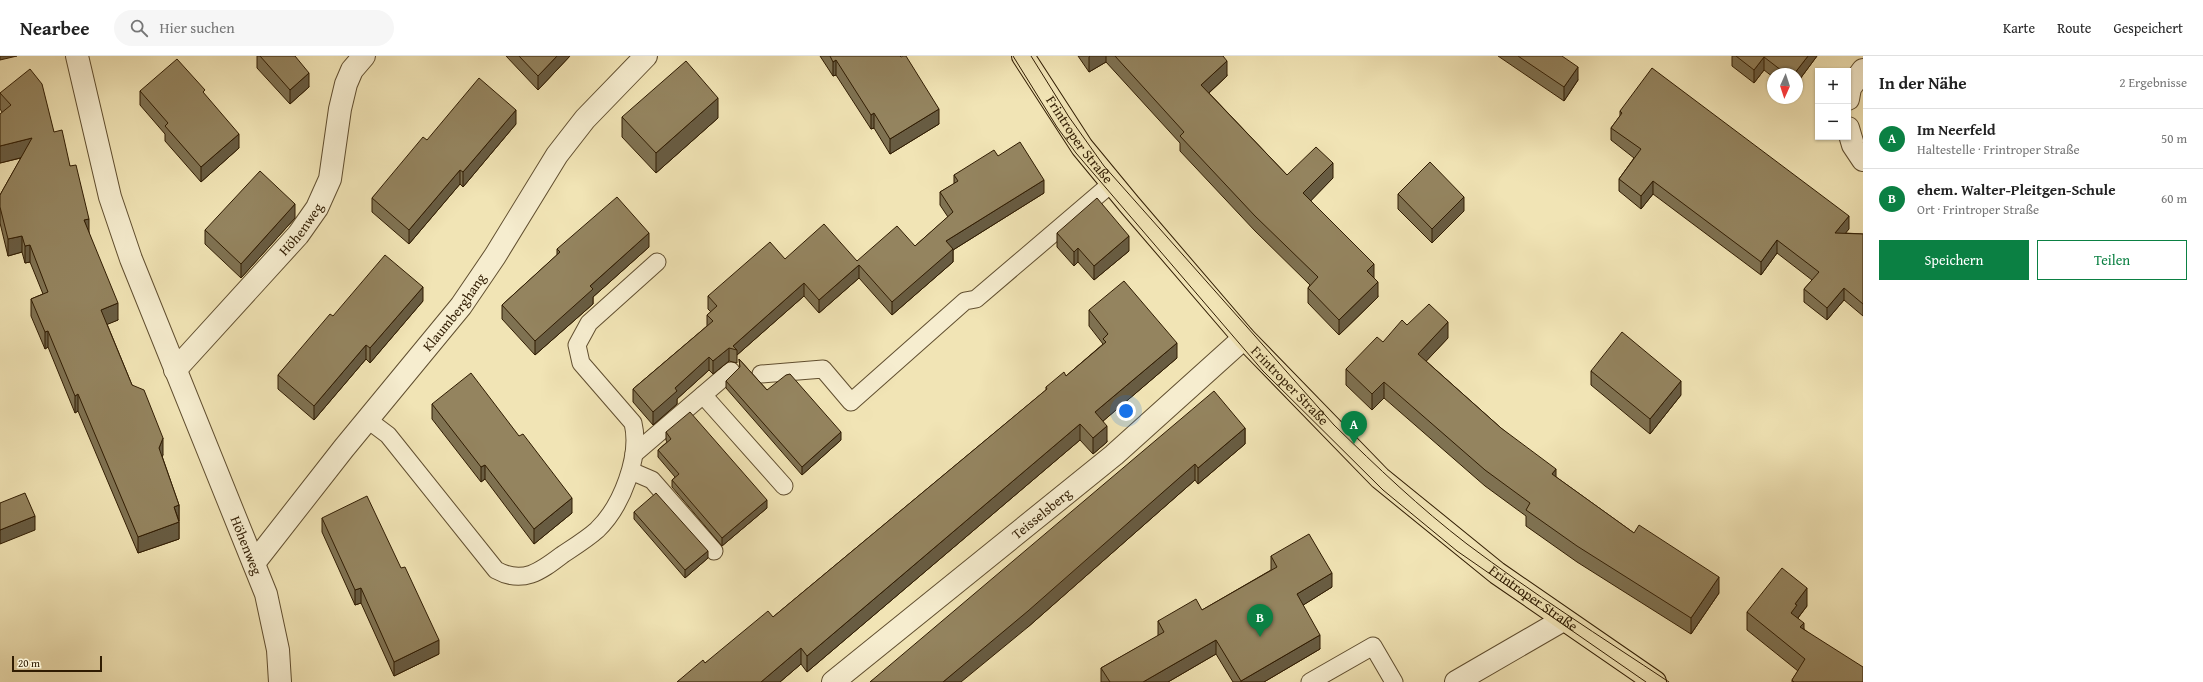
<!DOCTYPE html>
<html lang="de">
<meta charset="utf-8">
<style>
:root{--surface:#fff;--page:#f6f6f6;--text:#222;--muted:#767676;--line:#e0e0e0;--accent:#0b8043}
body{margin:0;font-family:"Gentium Book Plus",serif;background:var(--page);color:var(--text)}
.controls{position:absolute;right:12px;top:12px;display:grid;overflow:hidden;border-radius:0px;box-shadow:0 1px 3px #0004}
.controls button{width:36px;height:36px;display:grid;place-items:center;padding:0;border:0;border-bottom:1px solid var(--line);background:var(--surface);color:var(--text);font:20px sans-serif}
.compass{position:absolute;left:1767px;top:12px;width:36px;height:36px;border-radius:50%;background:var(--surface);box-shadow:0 1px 3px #0004;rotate:183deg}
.scale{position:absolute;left:12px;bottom:10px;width:90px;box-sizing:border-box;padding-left:4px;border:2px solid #301c02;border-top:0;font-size:11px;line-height:14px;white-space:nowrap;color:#301c02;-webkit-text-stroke:3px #f6edcf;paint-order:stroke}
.you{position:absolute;left:1126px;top:355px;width:14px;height:14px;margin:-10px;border:3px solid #fff;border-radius:50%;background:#1a73e8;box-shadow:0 0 0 6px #1a73e833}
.badge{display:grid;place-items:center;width:26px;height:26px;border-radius:50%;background:var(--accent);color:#fff;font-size:13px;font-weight:700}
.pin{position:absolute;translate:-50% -33px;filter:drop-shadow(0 1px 2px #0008)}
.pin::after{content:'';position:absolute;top:21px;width:14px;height:12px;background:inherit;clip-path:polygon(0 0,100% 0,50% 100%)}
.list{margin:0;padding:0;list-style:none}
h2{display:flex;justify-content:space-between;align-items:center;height:52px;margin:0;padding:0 16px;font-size:17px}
h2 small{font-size:13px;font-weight:400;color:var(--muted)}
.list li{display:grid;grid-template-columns:26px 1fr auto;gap:12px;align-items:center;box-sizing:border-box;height:60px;padding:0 16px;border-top:1px solid var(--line)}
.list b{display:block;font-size:15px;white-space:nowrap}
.list p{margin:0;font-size:13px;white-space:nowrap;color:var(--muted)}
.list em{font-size:13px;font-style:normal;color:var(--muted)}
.actions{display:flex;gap:8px;padding:12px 16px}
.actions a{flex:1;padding:9px 0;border:1px solid var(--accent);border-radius:0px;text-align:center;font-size:14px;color:var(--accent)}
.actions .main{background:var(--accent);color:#fff}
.icon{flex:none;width:22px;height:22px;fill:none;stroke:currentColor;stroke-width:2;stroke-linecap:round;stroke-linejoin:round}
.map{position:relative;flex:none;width:1863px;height:626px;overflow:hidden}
header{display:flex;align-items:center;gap:24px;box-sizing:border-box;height:56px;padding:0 20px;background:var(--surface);border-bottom:1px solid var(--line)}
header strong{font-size:19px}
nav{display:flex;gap:22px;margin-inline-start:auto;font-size:14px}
.search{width:280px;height:36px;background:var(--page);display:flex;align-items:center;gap:10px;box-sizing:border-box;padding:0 14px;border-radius:22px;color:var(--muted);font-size:15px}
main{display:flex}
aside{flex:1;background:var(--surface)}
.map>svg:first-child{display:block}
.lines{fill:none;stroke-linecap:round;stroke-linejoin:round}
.service-casing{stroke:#604e2f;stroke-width:19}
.minor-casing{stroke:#604e2f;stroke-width:24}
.primary-casing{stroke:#301c02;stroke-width:24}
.service{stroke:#f6edcf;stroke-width:17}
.minor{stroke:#f6edcf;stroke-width:22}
.primary{stroke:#f1e4b5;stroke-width:22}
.tram{stroke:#301c02;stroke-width:1}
.wall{fill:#7f7252;stroke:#301c02}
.shaded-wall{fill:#685c42;stroke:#301c02}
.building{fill:#94845f;stroke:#301c02}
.labels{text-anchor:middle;stroke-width:4;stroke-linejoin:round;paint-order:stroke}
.street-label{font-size:14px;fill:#301c02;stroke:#f6edcf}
</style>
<header>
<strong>Nearbee</strong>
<div class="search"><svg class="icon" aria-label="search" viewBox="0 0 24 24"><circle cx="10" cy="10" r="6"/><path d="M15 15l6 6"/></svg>Hier suchen</div>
<nav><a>Karte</a><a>Route</a><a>Gespeichert</a></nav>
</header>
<main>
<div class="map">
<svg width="1863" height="626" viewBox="0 0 1863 626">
<rect width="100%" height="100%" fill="#f1e4b5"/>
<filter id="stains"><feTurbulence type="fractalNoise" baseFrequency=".005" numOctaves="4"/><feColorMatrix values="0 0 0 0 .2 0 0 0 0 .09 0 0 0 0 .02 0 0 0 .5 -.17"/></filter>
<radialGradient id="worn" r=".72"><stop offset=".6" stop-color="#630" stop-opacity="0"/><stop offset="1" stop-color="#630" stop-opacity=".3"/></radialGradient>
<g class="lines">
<defs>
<g id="service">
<path d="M761,318L823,313L851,346L965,245L976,243L1112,127"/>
<path d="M703,339L784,430"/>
<path d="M368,364L388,379L496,514C523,529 541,515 562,499C574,491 587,483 597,474C622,450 641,400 633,367L581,307L577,289L589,267L657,206"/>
<path d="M634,398L731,315"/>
<path d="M631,415L652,424L714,495"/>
<path d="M1310,626L1373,590L1394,626"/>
</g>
<g id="minor">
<path id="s1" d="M77,0L110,141L131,203L266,538L278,594L280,626"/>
<path d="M1848,43L1850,32L1863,14"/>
<path d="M1848,72L1853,89L1863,104"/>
<path id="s2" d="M175,314L298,179L317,152L330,123L340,53L346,28L352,14L364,0"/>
<path id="s3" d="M254,507L344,392L461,250L495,200L557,99L585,63L646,0"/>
<path id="s4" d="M833,626L1114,399L1244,282"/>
<path d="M1456,626L1563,564"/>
</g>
<g id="primary">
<path id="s5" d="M1023,0L1082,91L1129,148L1244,282L1380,422L1497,517L1655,626"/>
</g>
</defs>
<use href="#service" class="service-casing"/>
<use href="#minor" class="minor-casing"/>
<use href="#primary" class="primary-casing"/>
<use href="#service" class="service"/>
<use href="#minor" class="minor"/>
<use href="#primary" class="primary"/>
<g class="tram">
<path d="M1013,0L1057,71L1076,97L1263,315L1383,434L1457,495L1646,626"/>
<path d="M1031,0L1069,61L1104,110L1334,369C1377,411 1420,452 1467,488C1532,537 1601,581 1669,626"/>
</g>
</g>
<g class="wall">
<path d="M257,0H295L309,31L290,48L257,12Z"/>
<path d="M506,0H570L538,34Z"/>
<path d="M820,0H900L939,68L890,98L874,72L871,73L836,19L833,20Z"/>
<path d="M1078,0H1223L1227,20L1209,37L1287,119L1333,122L1310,145L1374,223L1378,241L1339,279L1308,247V232L1310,229L1255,175L1180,95V87L1106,6L1089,16Z"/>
<path d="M1498,0H1562L1578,24L1564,45Z"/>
<path d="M1732,0H1817L1797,27V18H1773V21L1764,14L1754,27L1732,10Z"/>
<path d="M140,35L205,39L239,92L201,126L165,85V78L140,49Z"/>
<path d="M0,37L54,76L70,110L89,177L118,264L107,268L132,329L163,399L162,400L179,449V483L138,497L78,355L75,357L48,291L45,293L31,260V243L43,238L30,206L25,207L22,196L8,200L0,167V139L21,102L0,107L2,56L0,53Z"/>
<path d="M1620,55L1849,173L1845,177L1863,178V260L1844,244L1827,264L1804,246V233L1812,224L1777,197L1761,219L1653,138L1641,153L1619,135V123L1634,102L1611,84V72L1620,60Z"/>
<path d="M622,61L718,62L656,117L622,81Z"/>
<path d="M516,68L463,131L460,128L409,188L372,156V142L427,84Z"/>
<path d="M998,100L1044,137L953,194V206L892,259L859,222L819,257L804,240L737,299V307L729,305L713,318L709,314L677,343V348L653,369L633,346V333L707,270V259L711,256L708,253V240L785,203L857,205L915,190L948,161L940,149V136L954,128V119Z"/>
<path d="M1398,138L1464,155L1432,187L1398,153Z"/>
<path d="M295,162L241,222L205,188V174Z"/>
<path d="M1057,177L1129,195L1094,224L1078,206L1074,210L1057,191Z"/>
<path d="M649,191L593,241V248L535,299L502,263V249L557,199V193Z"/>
<path d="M423,245L370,307L366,303L314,364L278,333V319L333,260Z"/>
<path d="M1089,254L1177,302L1103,365L1107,386L1093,398L1080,384L807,616L801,608L780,626H677L773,561L1046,334V331L1066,320L1103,288L1089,270Z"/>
<path d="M1407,269L1448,282L1426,305L1501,372L1556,421L1634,477L1719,537L1691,578L1577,506L1526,470V460L1485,430L1384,342L1372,354L1346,329V313L1383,286Z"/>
<path d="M739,303L767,334L841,384L802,419L726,332V325L740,312Z"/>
<path d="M1591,315L1681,339L1650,378L1591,329Z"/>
<path d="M432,348L519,380L572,457L534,488L485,423L481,426L432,363Z"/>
<path d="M1245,372V388L1198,428L1195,424L1028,571L870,626Z"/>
<path d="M666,376L767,452L722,490L672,431V424L675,421L658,401V394L667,386L666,384Z"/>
<path d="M634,456L708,502L685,522L634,463Z"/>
<path d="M322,462L439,598L394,620L361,547L355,549L322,476Z"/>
<path d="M1271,500L1332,531L1303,549L1320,593L1264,626H1233L1216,598L1168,626H1101V612L1158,580V565L1202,554L1271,514Z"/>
<path d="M1807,550L1798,562L1804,573L1863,626H1792V624L1798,615L1747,574V556Z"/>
</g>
<g class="shaded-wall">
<path d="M0,0H17L0,4Z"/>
<path d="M557,0H570L538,34V20Z"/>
<path d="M1090,0H1106V6L1089,16V1Z"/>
<path d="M1808,0H1817L1797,27V18H1794Z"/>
<path d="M1764,1V14L1754,27V14Z"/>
<path d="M836,4V19L833,20V6Z"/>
<path d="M1227,5V20L1201,44V29Z"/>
<path d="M1578,11V24L1564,45V31Z"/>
<path d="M309,17V31L290,48V34Z"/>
<path d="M718,42V62L656,117V97Z"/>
<path d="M939,53V68L890,98V83Z"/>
<path d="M516,54V68L463,131V116Z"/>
<path d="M874,57V72L871,73V59Z"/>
<path d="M239,78V92L201,126V111Z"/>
<path d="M32,82V99L0,107V90Z"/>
<path d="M1333,107V122L1303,153V137Z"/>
<path d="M460,114V128L409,188V174Z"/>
<path d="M1044,124V137L953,194V206L892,259V246L946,185Z"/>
<path d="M1653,125V138L1641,153V140Z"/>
<path d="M1464,141V155L1432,187V173Z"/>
<path d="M295,148V162L241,222V208Z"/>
<path d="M1849,160V173L1835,190V177Z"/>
<path d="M89,163V180L84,164Z"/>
<path d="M649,177V191L593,241V248L535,299V285L590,230Z"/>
<path d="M22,180V196L8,200V183Z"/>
<path d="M1129,180V195L1094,224V210Z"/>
<path d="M1777,184V197L1761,219V206Z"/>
<path d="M30,189V206L25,207V190Z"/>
<path d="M1078,192V206L1074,210V196Z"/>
<path d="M1374,208V223L1367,215Z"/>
<path d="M859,209V222L819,257V244Z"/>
<path d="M1378,226V241L1339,279V264Z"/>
<path d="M804,227V240L737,299V294L733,290Z"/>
<path d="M423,231V245L370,307V292Z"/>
<path d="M1844,232V244L1827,264V252Z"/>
<path d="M118,247V264L101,271V254Z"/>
<path d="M1448,266V282L1418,314V298Z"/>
<path d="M48,275V291L45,293V276Z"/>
<path d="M1177,287V302L1095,372V356Z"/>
<path d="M366,289V303L314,364V350Z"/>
<path d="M729,292V305L713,318V305Z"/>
<path d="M709,301V314L677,343V348L653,369V356L675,332Z"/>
<path d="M1681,325V339L1650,378V363Z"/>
<path d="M1384,326V342L1372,354V338Z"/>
<path d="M78,338V355L75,357V340Z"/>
<path d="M1080,368V384L807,616V600Z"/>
<path d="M1107,370V386L1093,398V382Z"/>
<path d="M1245,372V388L1198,428V412Z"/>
<path d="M841,376V384L802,419V411Z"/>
<path d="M163,382V399L159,409V392Z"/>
<path d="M1195,408V424L1028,571L961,626H943Z"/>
<path d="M485,409V423L481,426V411Z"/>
<path d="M1556,413V428L1552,418Z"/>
<path d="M572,442V457L534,488V473Z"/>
<path d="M767,444V452L722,490V482Z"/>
<path d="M179,449V465L174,451Z"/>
<path d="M35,460V474L0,488V474Z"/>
<path d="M179,466V483L138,497V481Z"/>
<path d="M708,495V502L685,522V514Z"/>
<path d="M1332,517V531L1297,553V538Z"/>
<path d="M1719,521V537L1691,578V562Z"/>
<path d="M361,532V547L355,549V534Z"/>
<path d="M1807,532V550L1797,563L1791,557L1795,548Z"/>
<path d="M1804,567V585L1800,571Z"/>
<path d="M1320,579V593L1264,626H1241V625Z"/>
<path d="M439,584V598L394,620V606Z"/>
<path d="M1216,584V598L1168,626H1143Z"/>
<path d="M801,592V608L780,626H761Z"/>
</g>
<g class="building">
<path d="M260,0H295L309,17L290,34Z"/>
<path d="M519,0H557L538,20Z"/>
<path d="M830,0H900L901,1L903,0H906L939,53L890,83L874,57L871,59L836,4L833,6Z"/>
<path d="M1115,0H1223L1227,5L1201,29L1287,119L1316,91L1333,107L1303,137L1374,208L1367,215L1378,226L1339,264L1308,232L1318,221L1255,160L1180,80L1184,76Z"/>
<path d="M1518,0H1562L1578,11L1564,31Z"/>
<path d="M1736,0H1808L1794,18H1786L1764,1L1754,14Z"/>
<path d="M177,3L205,34L203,36L239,78L201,111L165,70L168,67L140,35Z"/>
<path d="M686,5L718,42L656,97L622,61Z"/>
<path d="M1652,12L1849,160L1835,177L1863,178V248L1844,232L1827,252L1804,233L1819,216L1777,184L1761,206L1653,125L1641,140L1619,123L1641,93L1611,72L1622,57L1620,55Z"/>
<path d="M30,13L42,28L54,76L62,74L70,110L76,109L89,163L84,164L118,247L101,254L132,329L144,334L163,382L159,392L179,449L174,451L179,466L138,481L78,338L75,340L48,275L45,276L31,243L48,236L30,189L25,190L22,180L8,183L0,151V139L32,82L0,90V58L11,49L0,37Z"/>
<path d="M479,22L516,54L463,116L460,114L409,174L372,142L423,81L427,84Z"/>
<path d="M1020,86L1044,124L946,185L953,193L892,246L859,209L819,244L804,227L733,290L737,294L729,292L713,305L709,301L675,332L677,335L653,356L633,333L713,265L707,259L717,250L708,240L770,186L785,203L824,168L857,205L897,170L915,190L953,156L940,136L958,125L954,119L994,94L998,100Z"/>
<path d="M1430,106L1464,141L1432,173L1398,138Z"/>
<path d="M260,115L295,148L241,208L205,174Z"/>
<path d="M617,141L649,177L590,230L593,233L535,285L502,249L560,196L557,193Z"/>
<path d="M1097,142L1129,180L1094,210L1078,192L1074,196L1057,177Z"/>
<path d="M385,199L423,231L370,292L366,289L314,350L278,319L330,258L333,260Z"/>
<path d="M1124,225L1177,287L1095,356L1107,370L1093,382L1080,368L807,600L801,592L761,626H677L703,604L705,607L768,555L773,561L1047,333L1046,331L1064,316L1066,320L1106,286L1103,283L1108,278L1089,254Z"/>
<path d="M1429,248L1448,266L1418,298L1501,372L1556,413L1552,418L1634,477L1639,469L1719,521L1691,562L1577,490L1526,454L1530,447L1485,414L1384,326L1372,338L1346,313L1377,281L1383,286L1402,264L1407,269Z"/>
<path d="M1622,276L1681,325L1650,363L1591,315Z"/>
<path d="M739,303L767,334L786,319L790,318L841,376L802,411L726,325L740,311Z"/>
<path d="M471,317L519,380L523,378L572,442L534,473L485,409L481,411L432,348Z"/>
<path d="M1214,335L1245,372L1198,412L1195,408L1028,555L943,626H870Z"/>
<path d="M690,356L767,444L722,482L672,424L679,418L658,394L671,383L666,376Z"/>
<path d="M25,437L35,460L0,474V447Z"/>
<path d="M656,437L708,495L685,514L634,456Z"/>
<path d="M367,440L401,512L405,511L439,584L394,606L361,532L355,534L322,462Z"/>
<path d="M1309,478L1332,517L1297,538L1320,579L1241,625L1216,584L1143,626H1110L1101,612L1164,576L1158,565L1196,543L1202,554L1277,511L1271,500Z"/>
<path d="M1782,512L1807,532L1795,548L1797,549L1791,557L1804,567L1800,571L1863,611V626H1794L1792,624L1805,603L1747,556Z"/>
</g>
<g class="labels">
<g class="street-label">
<text dy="5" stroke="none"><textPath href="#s5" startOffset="101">Frintroper Straße</textPath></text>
<text dy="5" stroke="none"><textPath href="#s2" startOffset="189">Höhenweg</textPath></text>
<text dy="5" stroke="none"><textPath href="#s3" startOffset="321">Klaumberghang</textPath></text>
<text dy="5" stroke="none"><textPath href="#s5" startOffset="425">Frintroper Straße</textPath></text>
<text dy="5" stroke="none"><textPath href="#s4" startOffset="268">Teisselsberg</textPath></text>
<text dy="5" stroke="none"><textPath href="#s1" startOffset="519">Höhenweg</textPath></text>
<text dy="5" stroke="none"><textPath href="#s5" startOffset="749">Frintroper Straße</textPath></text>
</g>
</g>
<rect width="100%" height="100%" filter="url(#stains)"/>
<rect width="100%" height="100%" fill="url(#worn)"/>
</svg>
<div class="controls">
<button>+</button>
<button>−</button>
</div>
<svg class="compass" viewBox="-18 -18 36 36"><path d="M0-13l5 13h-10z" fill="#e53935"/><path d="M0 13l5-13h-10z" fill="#767676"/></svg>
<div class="scale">20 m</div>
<div class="you"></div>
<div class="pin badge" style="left:1354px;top:388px">A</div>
<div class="pin badge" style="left:1260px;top:581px">B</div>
</div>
<aside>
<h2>In der Nähe<small>2 Ergebnisse</small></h2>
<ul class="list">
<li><span class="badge">A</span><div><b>Im Neerfeld</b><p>Haltestelle · Frintroper Straße</p></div><em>50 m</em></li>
<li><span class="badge">B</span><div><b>ehem. Walter-Pleitgen-Schule</b><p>Ort · Frintroper Straße</p></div><em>60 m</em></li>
</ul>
<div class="actions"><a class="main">Speichern</a><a>Teilen</a></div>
</aside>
</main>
